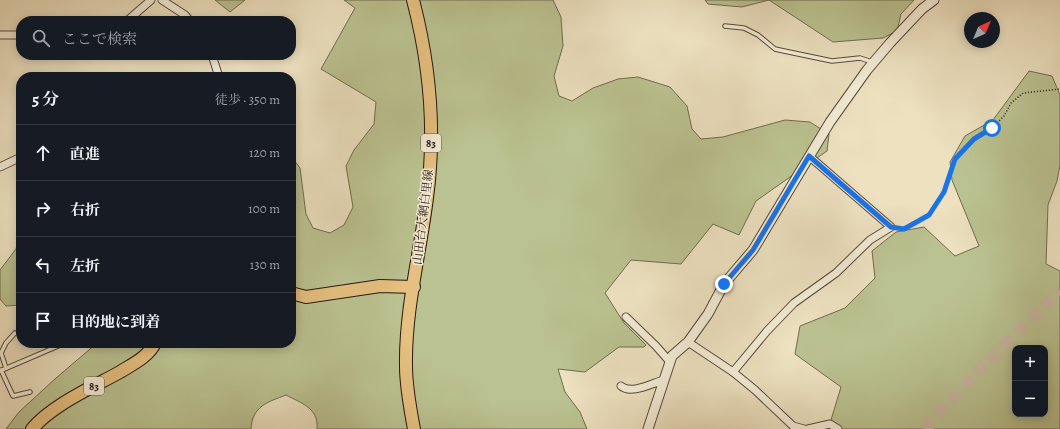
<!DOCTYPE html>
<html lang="ja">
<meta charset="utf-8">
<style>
:root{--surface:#171b24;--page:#20242c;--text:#f1f3f6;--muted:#9ea1a6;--line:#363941}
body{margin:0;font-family:Alegreya,"Noto Serif JP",serif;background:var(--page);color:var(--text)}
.controls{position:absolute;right:12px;bottom:12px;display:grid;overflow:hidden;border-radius:8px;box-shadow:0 2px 10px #0003}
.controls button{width:36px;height:36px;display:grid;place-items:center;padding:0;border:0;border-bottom:1px solid var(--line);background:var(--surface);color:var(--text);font:20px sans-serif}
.compass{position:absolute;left:964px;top:12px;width:36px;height:36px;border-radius:50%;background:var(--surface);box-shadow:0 2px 10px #0003;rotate:44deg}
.stop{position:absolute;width:12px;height:12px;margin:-9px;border:3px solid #1a73e8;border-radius:50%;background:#fff}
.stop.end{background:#1a73e8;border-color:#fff;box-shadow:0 1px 4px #0008}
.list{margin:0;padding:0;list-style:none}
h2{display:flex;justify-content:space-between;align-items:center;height:52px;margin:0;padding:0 16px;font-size:17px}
h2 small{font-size:13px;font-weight:400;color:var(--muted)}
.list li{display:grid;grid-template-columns:26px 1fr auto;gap:12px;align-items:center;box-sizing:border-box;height:56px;padding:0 16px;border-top:1px solid var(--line)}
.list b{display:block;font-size:15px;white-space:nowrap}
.list em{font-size:13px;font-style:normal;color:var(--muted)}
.icon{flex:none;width:22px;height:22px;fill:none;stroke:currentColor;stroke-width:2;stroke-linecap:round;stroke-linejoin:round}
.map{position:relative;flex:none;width:1060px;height:429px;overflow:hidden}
.search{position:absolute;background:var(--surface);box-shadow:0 2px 10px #0003;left:16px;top:16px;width:280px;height:44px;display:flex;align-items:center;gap:10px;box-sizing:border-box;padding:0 14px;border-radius:16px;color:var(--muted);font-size:15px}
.panel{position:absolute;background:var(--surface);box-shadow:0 2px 10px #0003;left:16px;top:72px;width:280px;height:276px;border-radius:16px}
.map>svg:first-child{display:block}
.green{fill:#bbc291;stroke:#706c50;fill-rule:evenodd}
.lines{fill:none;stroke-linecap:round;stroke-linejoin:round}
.motorway-tunnel{stroke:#c5b89d;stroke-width:13;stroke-dasharray:13 6;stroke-linecap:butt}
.service-casing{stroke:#57493c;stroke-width:5.5}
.minor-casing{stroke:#57493c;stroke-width:9}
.tertiary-casing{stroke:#57493c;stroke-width:11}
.primary-casing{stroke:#251610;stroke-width:14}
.path{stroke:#251610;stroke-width:1.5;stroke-dasharray:1 2;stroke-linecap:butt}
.service{stroke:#f3ecd6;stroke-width:3.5}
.minor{stroke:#f3ecd6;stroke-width:7}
.tertiary{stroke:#f3ecd6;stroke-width:9}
.primary{stroke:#e6c080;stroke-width:12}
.route{stroke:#1a73e8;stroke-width:5}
.labels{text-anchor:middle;stroke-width:3;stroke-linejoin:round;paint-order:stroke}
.shield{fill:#f3ecd6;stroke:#63564b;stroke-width:1}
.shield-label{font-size:11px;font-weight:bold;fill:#251610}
.street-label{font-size:12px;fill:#251610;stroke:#f3ecd6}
</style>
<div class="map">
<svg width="1060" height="429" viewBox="0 0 1060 429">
<rect width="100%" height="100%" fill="#ede1c0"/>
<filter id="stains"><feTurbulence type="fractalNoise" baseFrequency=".005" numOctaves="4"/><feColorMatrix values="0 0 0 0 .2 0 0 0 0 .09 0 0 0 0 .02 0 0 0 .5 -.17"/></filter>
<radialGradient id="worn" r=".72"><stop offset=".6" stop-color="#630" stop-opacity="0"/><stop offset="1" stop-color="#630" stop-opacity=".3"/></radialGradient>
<g class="green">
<path d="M215,0H245L230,12Z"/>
<path d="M344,0H553L561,17L563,46L554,76L559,96L572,101L593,88L618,79L638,77L670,87L687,106L692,129L701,139L723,137L785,120L810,122L829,134L827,151L756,201L739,235L713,224L681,264L631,260L605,293L624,323L646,345L644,347H619L585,372L558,369L565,392L580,412L587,429H317C319,408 301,403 286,395C268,402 252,406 251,429H6L19,412L56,378L97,343H291V156L300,168L306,214L313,228L330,233L344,225L353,207L346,166L354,150L374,124L376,102L321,69L355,8Z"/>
<path d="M705,0H914L901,14L897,31L883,38L833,42L769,0L742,7L708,4Z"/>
<path d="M1029,71L1052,76L1060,95V165L1057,181L1048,205L1046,264L1060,271V429H826L831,420L841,387L795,354L800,326L845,308L875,278L872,251L896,232L924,227L955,256L979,246L952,180L950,162L965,136L993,120ZM1015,348H1045V414H1015Z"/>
<path d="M21,229V305L6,306L0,299V270L16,249Z"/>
</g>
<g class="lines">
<path class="motorway-tunnel" d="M924,429L980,369L1060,291"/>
<defs>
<g id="service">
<path d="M725,26L744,28L758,35L775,49L784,51L832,61L860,58L872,62"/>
<path d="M6,368L1,353L6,343L15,333"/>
<path d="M1,370L13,396L30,392"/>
<path d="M0,371L65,343"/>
</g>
<g id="minor">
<path d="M162,0L185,15L190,21"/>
<path d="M127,21L151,0"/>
<path d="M0,35H21"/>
<path d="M212,55L219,77"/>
<path d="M0,167L21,157"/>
<path d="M626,317L656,346L670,362"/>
<path d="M688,342L733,372L767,331L794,303L836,273L870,240L891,227L809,156"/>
<path d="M733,372L755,390L793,426L804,429"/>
<path d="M621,386C631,395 652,383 664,380"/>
<path d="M808,429L830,424L838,429"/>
</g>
<path id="tertiary" d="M648,429L672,356L688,342L708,314L724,284L753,250L830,122L867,70L890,43L922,9L934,0"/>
<g id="primary">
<path d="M413,0C430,65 436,131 427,198C420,254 405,310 406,366C406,387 410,408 414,429"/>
<path d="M291,293L306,297L380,286L414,287"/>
<path d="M32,429C52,405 93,387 120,372C133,364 148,357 155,343"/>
</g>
</defs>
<use href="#service" class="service-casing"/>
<use href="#minor" class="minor-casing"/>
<use href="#tertiary" class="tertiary-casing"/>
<use href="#primary" class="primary-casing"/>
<path class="path" d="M898,228L904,229L929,215L944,192L955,159L974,139L992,128L1004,116L1011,103L1023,93L1060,89"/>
<use href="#service" class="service"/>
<use href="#minor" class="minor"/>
<use href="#tertiary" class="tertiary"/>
<use href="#primary" class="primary"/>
</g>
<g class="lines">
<path class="route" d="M724,284L753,250L809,156L891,227L904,229L929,215L944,192L955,159L974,139L992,128"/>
</g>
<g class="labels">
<g class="shield">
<rect x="421" y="134" width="20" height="18" rx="3"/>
<rect x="84" y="377" width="20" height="18" rx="3"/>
</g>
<g class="shield-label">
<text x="431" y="147">83</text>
<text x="94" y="390">83</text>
</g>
<g class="street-label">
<text transform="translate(423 217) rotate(-83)" y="4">山田台大網白里線</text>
</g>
</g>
<rect width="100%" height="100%" filter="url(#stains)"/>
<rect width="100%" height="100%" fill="url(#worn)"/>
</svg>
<div class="controls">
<button>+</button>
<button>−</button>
</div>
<svg class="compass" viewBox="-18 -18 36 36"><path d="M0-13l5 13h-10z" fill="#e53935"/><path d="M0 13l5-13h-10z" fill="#9ea1a6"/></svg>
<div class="stop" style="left:992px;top:128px"></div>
<div class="stop end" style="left:724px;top:284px"></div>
<div class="search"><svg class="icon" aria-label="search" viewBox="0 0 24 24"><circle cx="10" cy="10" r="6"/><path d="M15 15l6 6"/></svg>ここで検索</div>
<section class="panel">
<h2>5 分<small>徒歩 · 350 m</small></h2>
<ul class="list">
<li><svg class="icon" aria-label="ahead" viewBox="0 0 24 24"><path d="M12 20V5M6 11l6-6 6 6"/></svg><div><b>直進</b></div><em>120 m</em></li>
<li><svg class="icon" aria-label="right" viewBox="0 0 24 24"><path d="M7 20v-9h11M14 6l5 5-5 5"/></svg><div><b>右折</b></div><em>100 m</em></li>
<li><svg class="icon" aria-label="left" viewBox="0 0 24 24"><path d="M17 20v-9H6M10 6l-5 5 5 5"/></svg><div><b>左折</b></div><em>130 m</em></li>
<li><svg class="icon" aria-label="arrive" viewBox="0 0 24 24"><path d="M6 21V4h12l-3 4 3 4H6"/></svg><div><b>目的地に到着</b></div></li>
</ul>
</section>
</div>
